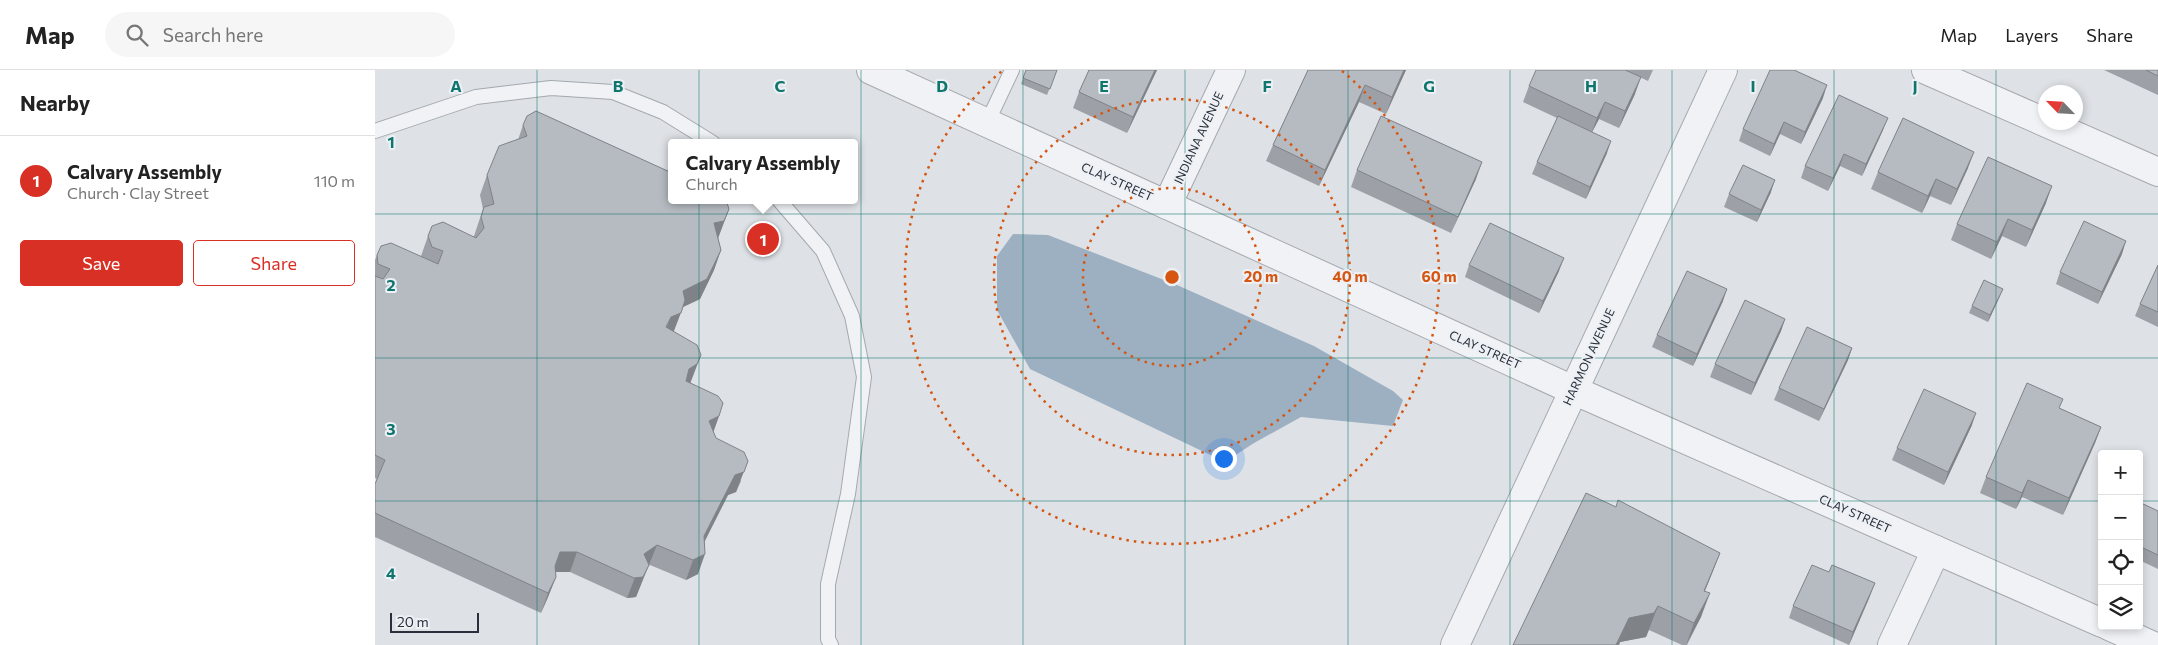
<!DOCTYPE html>
<meta charset="utf-8">
<style>
:root{--surface:#fff;--page:#f6f6f6;--text:#222;--muted:#767676;--line:#e0e0e0;--accent:#d93025}
body{margin:0;font-family:Commissioner,sans-serif;background:var(--page);color:var(--text)}
.controls{position:absolute;right:15px;bottom:15px;display:grid;overflow:hidden;border-radius:5px;box-shadow:0 2px 8px #0003}
.controls button{width:45px;height:45px;display:grid;place-items:center;padding:0;border:0;border-bottom:1px solid var(--line);background:var(--surface);color:var(--text);font:25px sans-serif}
.compass{position:absolute;left:1663px;top:15px;width:45px;height:45px;border-radius:50%;background:var(--surface);box-shadow:0 2px 8px #0003;rotate:295deg}
.scale{position:absolute;left:15px;bottom:12px;width:89px;box-sizing:border-box;padding-left:5px;border:2px solid #29303b;border-top:0;font-size:14px;line-height:18px;white-space:nowrap;color:#29303b;-webkit-text-stroke:4px #edf0f4;paint-order:stroke}
.you{position:absolute;left:848px;top:388px;width:18px;height:18px;margin:-12px;border:4px solid #fff;border-radius:50%;background:#1a73e8;box-shadow:0 0 0 8px #1a73e833}
.badge{display:grid;place-items:center;width:32px;height:32px;border-radius:50%;background:var(--accent);color:#fff;font-size:16px;font-weight:700}
.pin{position:absolute;translate:-50% -50%;border:2px solid #fff;box-shadow:0 1px 5px #0006}
.popup{position:absolute;left:293px;top:69px;width:190px;height:65px;box-sizing:border-box;display:grid;place-content:center;border-radius:5px;background:var(--surface);filter:drop-shadow(0 1px 4px #0005);font-size:16px;white-space:nowrap;color:var(--muted)}
.popup b{font-size:19px;color:var(--text)}
.popup::after{content:'';position:absolute;left:50%;top:100%;margin-left:-10px;border:10px solid transparent;border-top-color:var(--surface)}
.list{margin:0;padding:0;list-style:none}
h2{display:flex;justify-content:space-between;align-items:center;height:65px;margin:0;padding:0 20px;font-size:21px}
h2 small{font-size:16px;font-weight:400;color:var(--muted)}
.list li{display:grid;grid-template-columns:32px 1fr auto;gap:15px;align-items:center;box-sizing:border-box;height:90px;padding:0 20px;border-top:1px solid var(--line)}
.list b{display:block;font-size:19px;white-space:nowrap}
.list p{margin:0;font-size:16px;white-space:nowrap;color:var(--muted)}
.list em{font-size:16px;font-style:normal;color:var(--muted)}
.actions{display:flex;gap:10px;padding:15px 20px}
.actions a{flex:1;padding:11px 0;border:1px solid var(--accent);border-radius:5px;text-align:center;font-size:18px;color:var(--accent)}
.actions .main{background:var(--accent);color:#fff}
.icon{flex:none;width:28px;height:28px;fill:none;stroke:currentColor;stroke-width:2;stroke-linecap:round;stroke-linejoin:round}
.map{position:relative;flex:none;width:1783px;height:575px;overflow:hidden}
header{display:flex;align-items:center;gap:30px;box-sizing:border-box;height:70px;padding:0 25px;background:var(--surface);border-bottom:1px solid var(--line)}
header strong{font-size:24px}
nav{display:flex;gap:28px;margin-inline-start:auto;font-size:18px}
.search{width:350px;height:45px;background:var(--page);display:flex;align-items:center;gap:12px;box-sizing:border-box;padding:0 18px;border-radius:28px;color:var(--muted);font-size:19px}
main{display:flex}
aside{flex:1;background:var(--surface)}
.map>svg:first-child{display:block}
.water{fill:#9db0c2}
.lines{fill:none;stroke-linecap:round;stroke-linejoin:round}
.service-casing{stroke:#a4a9af;stroke-width:16}
.minor-casing{stroke:#a4a9af;stroke-width:30}
.tertiary-casing{stroke:#a4a9af;stroke-width:30}
.service{stroke:#f0f2f5;stroke-width:14}
.minor{stroke:#f0f2f5;stroke-width:28}
.tertiary{stroke:#f0f2f5;stroke-width:28}
.wall{fill:#9da1a7}
.shaded-wall{fill:#7f8388}
.building{fill:#b6bbc2;stroke:#7f8388}
.grid{fill:none;stroke:#0f766e;stroke-width:1;stroke-opacity:0.55}
.ring{fill:none;stroke:#d55511;stroke-width:2.5;stroke-dasharray:2.5 5}
.labels{text-anchor:middle;stroke-width:4;stroke-linejoin:round;paint-order:stroke}
.street-label{font-size:12px;fill:#29303b;stroke:#edf0f4}
.grid-label{font-size:16px;text-anchor:middle;font-weight:bold;fill:#0f766e;stroke:#edf0f4;stroke-width:4;stroke-linejoin:round;paint-order:stroke}
.centre{fill:#d55511;stroke:#edf0f4;stroke-width:2.5}
.ring-label{font-size:15px;text-anchor:middle;font-weight:bold;fill:#d55511;stroke:#edf0f4;stroke-width:4;stroke-linejoin:round;paint-order:stroke}
</style>
<header>
<strong>Map</strong>
<div class="search"><svg class="icon" aria-label="search" viewBox="0 0 24 24"><circle cx="10" cy="10" r="6"/><path d="M15 15l6 6"/></svg>Search here</div>
<nav><a>Map</a><a>Layers</a><a>Share</a></nav>
</header>
<main>
<aside>
<h2>Nearby<small></small></h2>
<ul class="list">
<li><span class="badge">1</span><div><b>Calvary Assembly</b><p>Church · Clay Street</p></div><em>110 m</em></li>
</ul>
<div class="actions"><a class="main">Save</a><a>Share</a></div>
</aside>
<div class="map">
<svg width="1783" height="575" viewBox="0 0 1783 575">
<rect width="100%" height="100%" fill="#dee2e6"/>
<path class="water" d="M638,164L673,165L802,215L939,276L1018,321L1028,330L1018,356L926,347L879,373L850,392L655,299L622,240V186Z"/>
<g class="lines">
<defs>
<g id="service">
<path d="M612,53L637,0"/>
<path d="M0,61L101,27L176,18L238,22L288,42L338,73"/>
<path d="M404,130L448,181L477,246L489,307L473,424L453,514V569L456,575"/>
</g>
<g id="minor">
<path d="M1551,0L1783,102"/>
<path d="M792,135L856,0"/>
<path d="M1080,575L1348,0"/>
<path d="M1517,575L1561,480"/>
</g>
<g id="tertiary">
<path d="M496,0L1198,320L1727,553"/>
<path d="M1734,556L1776,575"/>
</g>
</defs>
<use href="#service" class="service-casing"/>
<use href="#minor" class="minor-casing"/>
<use href="#tertiary" class="tertiary-casing"/>
<use href="#service" class="service"/>
<use href="#minor" class="minor"/>
<use href="#tertiary" class="tertiary"/>
</g>
<g class="wall">
<path d="M651,0H682L672,25L646,14Z"/>
<path d="M714,0H782L752,63L698,38L704,22Z"/>
<path d="M933,0H1031L1011,44L984,32L944,116L891,91L898,75Z"/>
<path d="M1250,0H1278L1273,11Z"/>
<path d="M1729,0H1783V25Z"/>
<path d="M1154,16L1260,24L1244,58L1224,49L1217,62L1232,83L1211,129L1157,104L1162,92L1182,48L1148,32Z"/>
<path d="M1448,28L1426,74L1405,64L1395,86L1364,71L1368,59Z"/>
<path d="M148,55L354,139L343,168L346,180L339,200L325,229L308,237L299,261L315,312L344,346L338,362L341,368L366,411L361,422L353,425L330,471L323,504L311,510L275,495L273,496L261,527L252,528L195,502H180L181,507L173,527L166,543L0,467V414L2,409L0,408V190L2,185L46,186L53,166H99L108,139L105,125L112,105L143,70Z"/>
<path d="M1508,60L1487,106L1465,96L1453,121L1426,108L1430,96Z"/>
<path d="M1593,98L1576,135L1555,126L1547,143L1496,119L1503,102Z"/>
<path d="M982,100L1101,109L1076,163L976,117Z"/>
<path d="M1396,122L1382,152L1349,137L1354,124Z"/>
<path d="M1671,133L1651,177L1627,166L1616,189L1576,170L1582,154Z"/>
<path d="M1747,184L1723,234L1681,214L1685,202Z"/>
<path d="M1094,195L1184,201L1164,243L1090,207Z"/>
<path d="M1783,195V257L1760,246L1765,234Z"/>
<path d="M1625,226L1613,252L1594,243L1597,236Z"/>
<path d="M1348,231L1318,296L1277,277L1282,265Z"/>
<path d="M1410,249L1406,261L1376,325L1335,307L1340,294Z"/>
<path d="M1477,278L1473,290L1444,351L1399,330L1404,318Z"/>
<path d="M1684,338L1726,357L1720,373L1688,445L1647,427L1641,439L1605,423L1611,407Z"/>
<path d="M1597,355L1569,415L1517,390L1522,378Z"/>
<path d="M1764,432L1783,441V499L1764,490Z"/>
<path d="M1241,437L1345,483L1330,521L1326,547L1312,575H1307L1274,560L1271,567L1245,572L1244,575H1138Z"/>
<path d="M1495,526L1474,575L1414,548L1418,536Z"/>
</g>
<g class="shaded-wall">
<path d="M780,0H782L752,63L758,47Z"/>
<path d="M1029,0H1031L1011,44L1017,27Z"/>
<path d="M1266,7L1260,24L1244,58L1250,41Z"/>
<path d="M990,15L984,32L944,116L950,100Z"/>
<path d="M1452,15L1448,28L1426,74L1430,62Z"/>
<path d="M1230,32L1224,49L1216,64L1222,48Z"/>
<path d="M1513,48L1508,60L1487,106L1491,94Z"/>
<path d="M1409,52L1405,64L1395,86L1399,74Z"/>
<path d="M1236,71L1232,83L1211,129L1215,117Z"/>
<path d="M1599,82L1593,98L1576,135L1582,119Z"/>
<path d="M1469,84L1465,96L1453,121L1458,108Z"/>
<path d="M1107,92L1101,109L1076,163L1083,147Z"/>
<path d="M1561,109L1555,126L1547,143L1553,126Z"/>
<path d="M1400,110L1396,122L1382,152L1386,140Z"/>
<path d="M1677,116L1671,133L1651,177L1657,160Z"/>
<path d="M354,139L342,171L339,153Z"/>
<path d="M1633,149L1627,166L1616,189L1622,172Z"/>
<path d="M1751,171L1747,184L1723,234L1727,222Z"/>
<path d="M346,180L339,200L325,229L308,237L298,263L284,277L296,247L308,221Z"/>
<path d="M1189,188L1184,201L1164,243L1168,231Z"/>
<path d="M1352,219L1348,231L1318,296L1322,284Z"/>
<path d="M1628,219L1625,226L1613,252L1615,245Z"/>
<path d="M1410,249L1406,261L1376,325L1380,313Z"/>
<path d="M1477,278L1473,290L1444,351L1449,339Z"/>
<path d="M326,285L315,314L307,319L314,299Z"/>
<path d="M1601,343L1597,355L1569,415L1573,402Z"/>
<path d="M344,346L337,366L334,351Z"/>
<path d="M1726,357L1720,373L1688,445L1694,428Z"/>
<path d="M373,391L361,422L353,425L322,486L329,466L360,405Z"/>
<path d="M1653,410L1647,427L1641,439L1647,423Z"/>
<path d="M282,475L261,527L252,528L269,484Z"/>
<path d="M185,482H202L195,502H178Z"/>
<path d="M1345,483L1336,506L1320,544L1329,521Z"/>
<path d="M330,484L323,504L311,510L318,490Z"/>
<path d="M181,507L173,527L166,543L173,523Z"/>
<path d="M1500,513L1495,526L1474,575L1478,562Z"/>
<path d="M1335,523L1326,547L1311,575L1319,553Z"/>
<path d="M1283,536L1271,567L1245,572L1244,575H1241L1254,548Z"/>
</g>
<g class="building">
<path d="M651,0H682L675,19L648,8Z"/>
<path d="M714,0H780L758,47L704,22Z"/>
<path d="M933,0H1029L1017,27L990,15L950,100L898,75Z"/>
<path d="M1161,0H1250L1266,7L1250,41L1230,32L1222,48L1154,16Z"/>
<path d="M1395,0H1419L1452,15L1430,62L1409,52L1399,74L1368,59Z"/>
<path d="M1771,0H1783V6Z"/>
<path d="M1464,25L1513,48L1491,94L1469,84L1458,108L1430,96Z"/>
<path d="M161,41L297,103V130H351L354,139L349,151L339,153L346,180L332,209L308,221L310,230L306,243L296,247L291,257L322,275L326,285L322,294L314,299L311,311L343,326L348,333L344,346L334,351L341,368L369,382L373,391L369,402L360,405L329,466L330,484L318,490L282,475L269,484L274,495L268,507L259,508L202,482H185L180,496L181,507L173,523L0,443V414L10,390L0,385V206L8,209L15,199L3,194L2,185L6,176L16,173L63,194L68,181L57,177L53,166L57,156L68,152L101,168L109,158L106,147L109,137L119,134L112,105L124,76L152,66L148,55L152,46Z"/>
<path d="M1006,46L1107,92L1083,147L982,100Z"/>
<path d="M1183,46L1236,71L1215,117L1162,92Z"/>
<path d="M1528,48L1599,82L1582,119L1561,109L1553,126L1503,102Z"/>
<path d="M1613,87L1677,116L1657,160L1633,149L1622,172L1582,154Z"/>
<path d="M1368,95L1400,110L1386,140L1354,124Z"/>
<path d="M1709,151L1751,171L1727,222L1685,202Z"/>
<path d="M1115,153L1189,188L1168,231L1094,195Z"/>
<path d="M1783,195V242L1765,234Z"/>
<path d="M1312,201L1352,219L1322,284L1282,265Z"/>
<path d="M1609,210L1628,219L1615,245L1597,236Z"/>
<path d="M1370,230L1410,249L1380,313L1340,294Z"/>
<path d="M1432,257L1477,278L1449,339L1404,318Z"/>
<path d="M1652,313L1688,329L1684,338L1726,357L1694,428L1653,410L1647,423L1611,407Z"/>
<path d="M1549,319L1601,343L1573,402L1522,378Z"/>
<path d="M1211,423L1241,437L1243,430L1345,483L1329,521L1335,523L1319,553L1283,536L1279,543L1254,548L1241,575H1138Z"/>
<path d="M1764,432L1783,441V485L1764,476Z"/>
<path d="M1437,495L1454,502L1457,495L1500,513L1478,562L1418,536Z"/>
</g>
<path class="grid" d="M162,0V575M324,0V575M486,0V575M648,0V575M810,0V575M973,0V575M1135,0V575M1297,0V575M1459,0V575M1621,0V575M0,144H1783M0,288H1783M0,431H1727M1764,431H1783"/>
<g class="ring">
<circle cx="797" cy="207" r="89"/>
<circle cx="797" cy="207" r="178"/>
<path d="M967 1A267 267 0 1 1 627 1"/>
</g>
<g class="labels">
<g class="street-label">
<text transform="translate(824 68) rotate(-65)" y="4">INDIANA AVENUE</text>
<text transform="translate(742 112) rotate(24)" y="4">CLAY STREET</text>
<text transform="translate(1110 280) rotate(24)" y="4">CLAY STREET</text>
<text transform="translate(1214 287) rotate(-65)" y="4">HARMON AVENUE</text>
<text transform="translate(1480 444) rotate(24)" y="4">CLAY STREET</text>
</g>
</g>
<g class="grid-label">
<text x="81" y="22">A</text>
<text x="243" y="22">B</text>
<text x="405" y="22">C</text>
<text x="567" y="22">D</text>
<text x="729" y="22">E</text>
<text x="892" y="22">F</text>
<text x="1054" y="22">G</text>
<text x="1216" y="22">H</text>
<text x="1378" y="22">I</text>
<text x="1540" y="22">J</text>
<text x="16" y="78">1</text>
<text x="16" y="221">2</text>
<text x="16" y="365">3</text>
<text x="16" y="509">4</text>
</g>
<circle cx="797" cy="207" r="8" class="centre"/>
<g class="ring-label">
<text x="886" y="212">20 m</text>
<text x="975" y="212">40 m</text>
<text x="1064" y="212">60 m</text>
</g>
</svg>
<div class="controls">
<button>+</button>
<button>−</button>
<button><svg class="icon" aria-label="locate" viewBox="0 0 24 24"><circle cx="12" cy="12" r="6"/><path d="M12 2v4M12 18v4M2 12h4M18 12h4"/></svg></button>
<button><svg class="icon" aria-label="layers" viewBox="0 0 24 24"><path d="M12 4l9 5-9 5-9-5zM3 14l9 5 9-5"/></svg></button>
</div>
<svg class="compass" viewBox="-18 -18 36 36"><path d="M0-13l5 13h-10z" fill="#e53935"/><path d="M0 13l5-13h-10z" fill="#767676"/></svg>
<div class="scale">20 m</div>
<div class="you"></div>
<div class="pin badge" style="left:388px;top:169px">1</div>
<div class="popup"><b>Calvary Assembly</b>Church</div>
</div>
</main>
